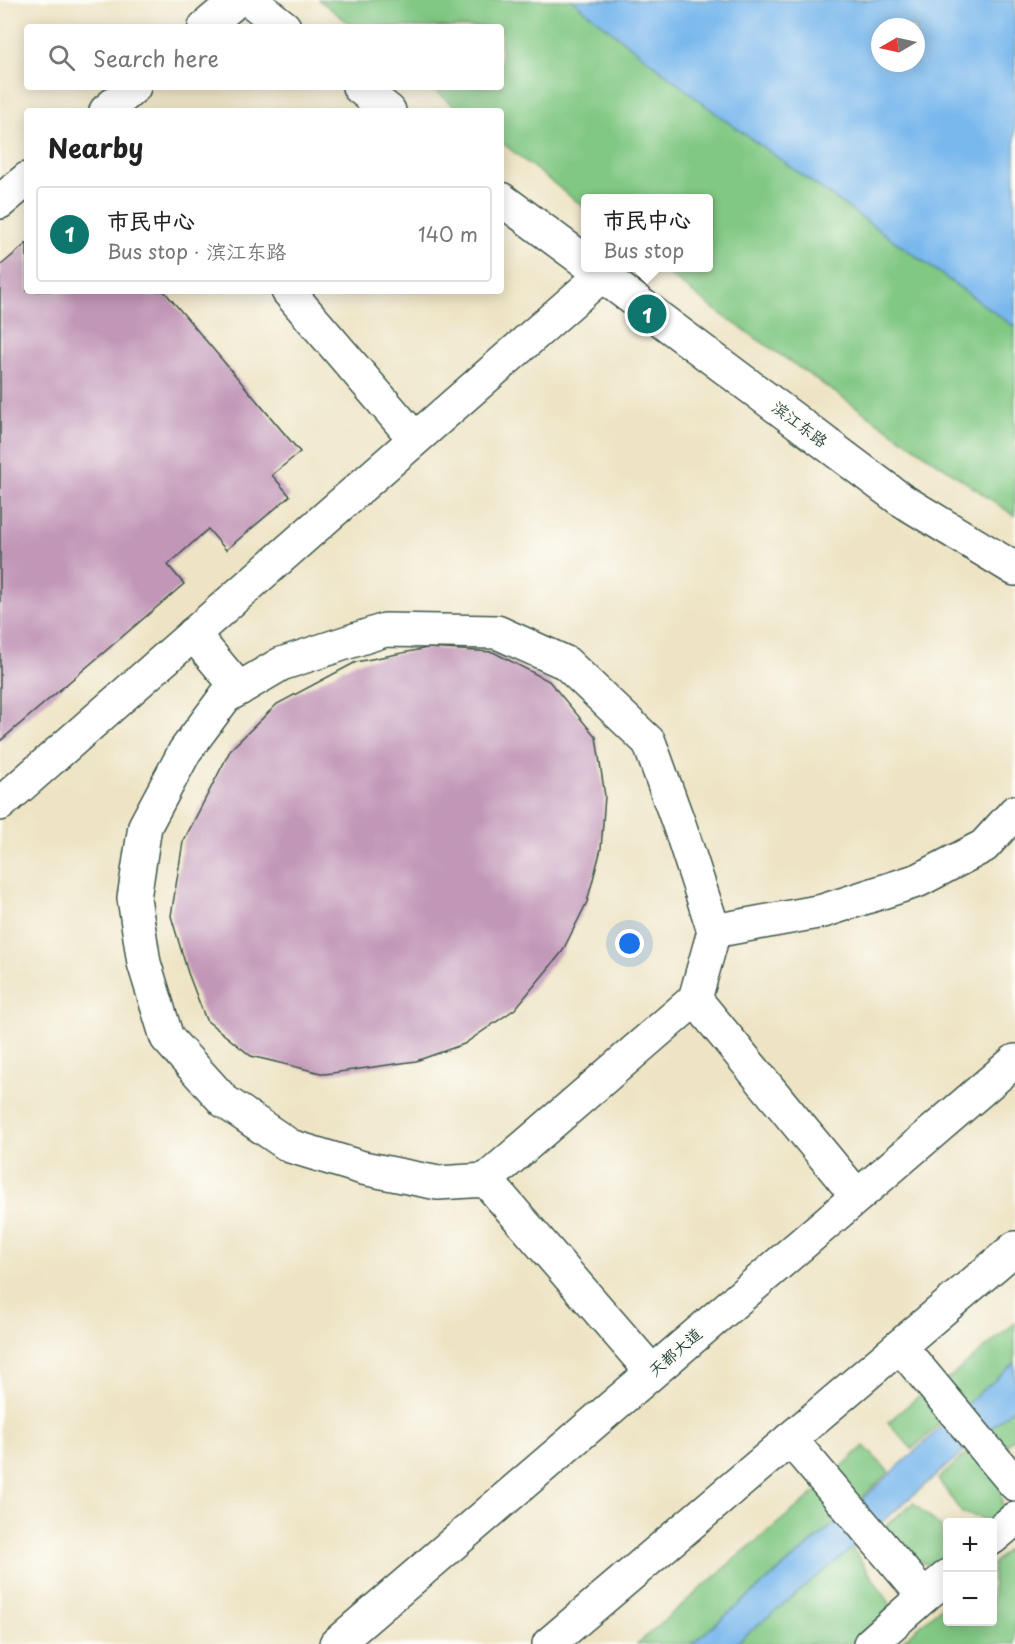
<!DOCTYPE html>
<meta charset="utf-8">
<style>
:root{--surface:#fff;--page:#f6f6f6;--text:#222;--muted:#767676;--line:#e0e0e0;--accent:#0f766e}
body{margin:0;font-family:"Playpen Sans","LXGW WenKai TC",sans-serif;background:var(--page);color:var(--text)}
.controls{position:absolute;right:18px;bottom:18px;display:grid;overflow:hidden;border-radius:6px;box-shadow:0 3px 15px #0003}
.controls button{width:54px;height:54px;display:grid;place-items:center;padding:0;border:0;border-bottom:2px solid var(--line);background:var(--surface);color:var(--text);font:30px sans-serif}
.compass{position:absolute;left:871px;top:18px;width:54px;height:54px;border-radius:50%;background:var(--surface);box-shadow:0 3px 15px #0003;rotate:261deg}
.you{position:absolute;left:630px;top:944px;width:21px;height:21px;margin:-15px;border:4px solid #fff;border-radius:50%;background:#1a73e8;box-shadow:0 0 0 9px #1a73e833}
.badge{display:grid;place-items:center;width:39px;height:39px;border-radius:50%;background:var(--accent);color:#fff;font-size:20px;font-weight:700}
.pin{position:absolute;translate:-50% -50%;border:3px solid #fff;box-shadow:0 2px 6px #0006}
.popup{position:absolute;left:581px;top:194px;width:132px;height:78px;box-sizing:border-box;display:grid;place-content:center;border-radius:6px;background:var(--surface);filter:drop-shadow(0 2px 4px #0005);font-size:20px;white-space:nowrap;color:var(--muted)}
.popup b{font-size:22px;color:var(--text)}
.popup::after{content:'';position:absolute;left:50%;top:100%;margin-left:-12px;border:12px solid transparent;border-top-color:var(--surface)}
.list{margin:0;padding:0;list-style:none}
h2{display:flex;justify-content:space-between;align-items:center;height:78px;margin:0;padding:0 24px;font-size:26px}
h2 small{font-size:20px;font-weight:400;color:var(--muted)}
.list li{display:grid;grid-template-columns:39px 1fr auto;gap:18px;align-items:center;box-sizing:border-box;height:96px;margin:0 12px 12px;padding:0 12px;border:2px solid var(--line);border-radius:6px}
.list b{display:block;font-size:22px;white-space:nowrap}
.list p{margin:0;font-size:20px;white-space:nowrap;color:var(--muted)}
.list em{font-size:20px;font-style:normal;color:var(--muted)}
.icon{flex:none;width:33px;height:33px;fill:none;stroke:currentColor;stroke-width:2;stroke-linecap:round;stroke-linejoin:round}
.map{position:relative;flex:none;width:1015px;height:1644px;overflow:hidden}
.search{position:absolute;background:var(--surface);box-shadow:0 3px 15px #0003;left:24px;top:24px;width:480px;height:66px;display:flex;align-items:center;gap:15px;box-sizing:border-box;padding:0 21px;border-radius:6px;color:var(--muted);font-size:22px}
.panel{position:absolute;background:var(--surface);box-shadow:0 3px 15px #0003;left:24px;top:108px;width:480px;height:186px;border-radius:6px}
.map>svg:first-child{display:block}
.green{fill:#81c883;stroke:#50825c;stroke-width:1.5}
.water{fill:#79b8ed;stroke:#4c7a90;stroke-width:1.5;fill-rule:evenodd}
.building{fill:#c196b7}
.lines{fill:none;stroke-linecap:round;stroke-linejoin:round}
.minor-casing{stroke:#3e564a;stroke-width:36}
.minor{stroke:#fff;stroke-width:33}
.labels{text-anchor:middle;stroke-width:4.5;stroke-linejoin:round;paint-order:stroke}
.street-label{font-size:16px;fill:#1f3d34;stroke:#fdfcf7}
</style>
<div class="map">
<svg width="1015" height="1644" viewBox="0 0 1015 1644">
<rect width="100%" height="100%" fill="#fdfcf7"/>
<filter id="ink" filterUnits="userSpaceOnUse"><feTurbulence type="fractalNoise" baseFrequency=".0167" numOctaves="2"/><feDisplacementMap in="SourceGraphic" scale="12" xChannelSelector="R" yChannelSelector="G"/><feConvolveMatrix kernelMatrix="1 2 1 2 8 2 1 2 1" color-interpolation-filters="sRGB"/></filter>
<filter id="wash" filterUnits="userSpaceOnUse"><feTurbulence type="fractalNoise" baseFrequency=".008" numOctaves="4" result="noise"/><feDisplacementMap in="SourceGraphic" scale="24" xChannelSelector="R" yChannelSelector="G"/><feGaussianBlur stdDeviation="1.35" result="paint"/><feColorMatrix in="noise" values="0 0 0 0 0 0 0 0 0 0 0 0 0 0 0 0 0 1.4 0 .05"/><feComposite in="paint" operator="in"/></filter>
<g filter="url(#wash)">
<rect width="100%" height="100%" fill="#eee4c5"/>
<g class="green">
<path d="M319,0H572L718,115L1015,327V516L715,310L661,268H708V198H586L585,208L501,142V111H461L430,87H501V27H354Z"/>
<path d="M1015,1323V1363L962,1408L942,1384Z"/>
<path d="M921,1394L944,1421L912,1449L888,1422Z"/>
<path d="M1015,1407V1437L1003,1450L988,1431Z"/>
<path d="M864,1446L889,1472L859,1500L835,1473Z"/>
<path d="M970,1451L1000,1484L1003,1512L987,1520L962,1513L938,1479Z"/>
<path d="M818,1490L842,1517L692,1644H637L737,1557Z"/>
<path d="M913,1503L941,1527L945,1554L935,1568L902,1553L884,1527Z"/>
<path d="M1015,1543V1644H899L947,1602L948,1622H992L993,1563Z"/>
<path d="M852,1548L893,1608L852,1644H735Z"/>
</g>
<g class="water">
<path d="M572,0H1015V327L718,115ZM880,27H916V63H880Z"/>
<path d="M1015,1363V1407L852,1548L735,1644H692L842,1518L962,1408Z"/>
</g>
<g id="blocks">
<g class="building">
<path d="M27,243V291H164L300,452L272,475L290,496L226,550L208,529L168,565L184,584L0,741V266Z"/>
<path d="M428,648L493,652L549,681L596,737L605,796L601,849L587,902L562,952L515,1009L464,1044L416,1061L325,1074L251,1056L206,1020L188,973L171,916L183,842L231,749L277,704L356,662Z"/>
</g>
</g>
</g>
<g filter="url(#ink)">
<use href="#blocks" fill-opacity="0" stroke="#3e564a" stroke-width="1.5"/>
<g class="lines">
<defs>
<g id="minor">
<path d="M250,0L284,27"/>
<path d="M205,27L237,0"/>
<path d="M359,87L389,111"/>
<path d="M106,111L134,87"/>
<path d="M501,199L586,262"/>
<path d="M0,202L27,179"/>
<path d="M592,268L900,499L1015,569"/>
<path d="M288,291L415,439"/>
<path d="M193,634L239,689"/>
<path d="M0,804L602,275"/>
<path d="M714,931L695,999L857,1196"/>
<path d="M486,1180L695,999"/>
<path d="M900,1346L1015,1484"/>
<path d="M652,1372L486,1180L438,1183L363,1168L290,1146L224,1101L167,1038L144,963L134,898L145,826L185,751L225,697L281,664L385,630L497,632L566,663L649,742L681,830L714,931L823,911L919,880L984,846L1015,812"/>
<path d="M790,1439L924,1596L870,1644"/>
<path d="M992,1538L1015,1519"/>
<path d="M924,1596L948,1576"/>
<path d="M336,1644L1015,1061"/>
<path d="M549,1644L1015,1248"/>
</g>
</defs>
<use href="#minor" class="minor-casing"/>
<use href="#minor" class="minor"/>
</g>
</g>
<g class="labels">
<g class="street-label">
<text transform="translate(800 424) rotate(37)" y="6">滨江东路</text>
<text transform="translate(675 1352) rotate(-41)" y="6">天都大道</text>
</g>
</g>
</svg>
<div class="controls">
<button>+</button>
<button>−</button>
</div>
<svg class="compass" viewBox="-18 -18 36 36"><path d="M0-13l5 13h-10z" fill="#e53935"/><path d="M0 13l5-13h-10z" fill="#767676"/></svg>
<div class="you"></div>
<div class="pin badge" style="left:647px;top:314px">1</div>
<div class="popup"><b>市民中心</b>Bus stop</div>
<div class="search"><svg class="icon" aria-label="search" viewBox="0 0 24 24"><circle cx="10" cy="10" r="6"/><path d="M15 15l6 6"/></svg>Search here</div>
<section class="panel">
<h2>Nearby<small></small></h2>
<ul class="list">
<li><span class="badge">1</span><div><b>市民中心</b><p>Bus stop · 滨江东路</p></div><em>140 m</em></li>
</ul>
</section>
</div>
